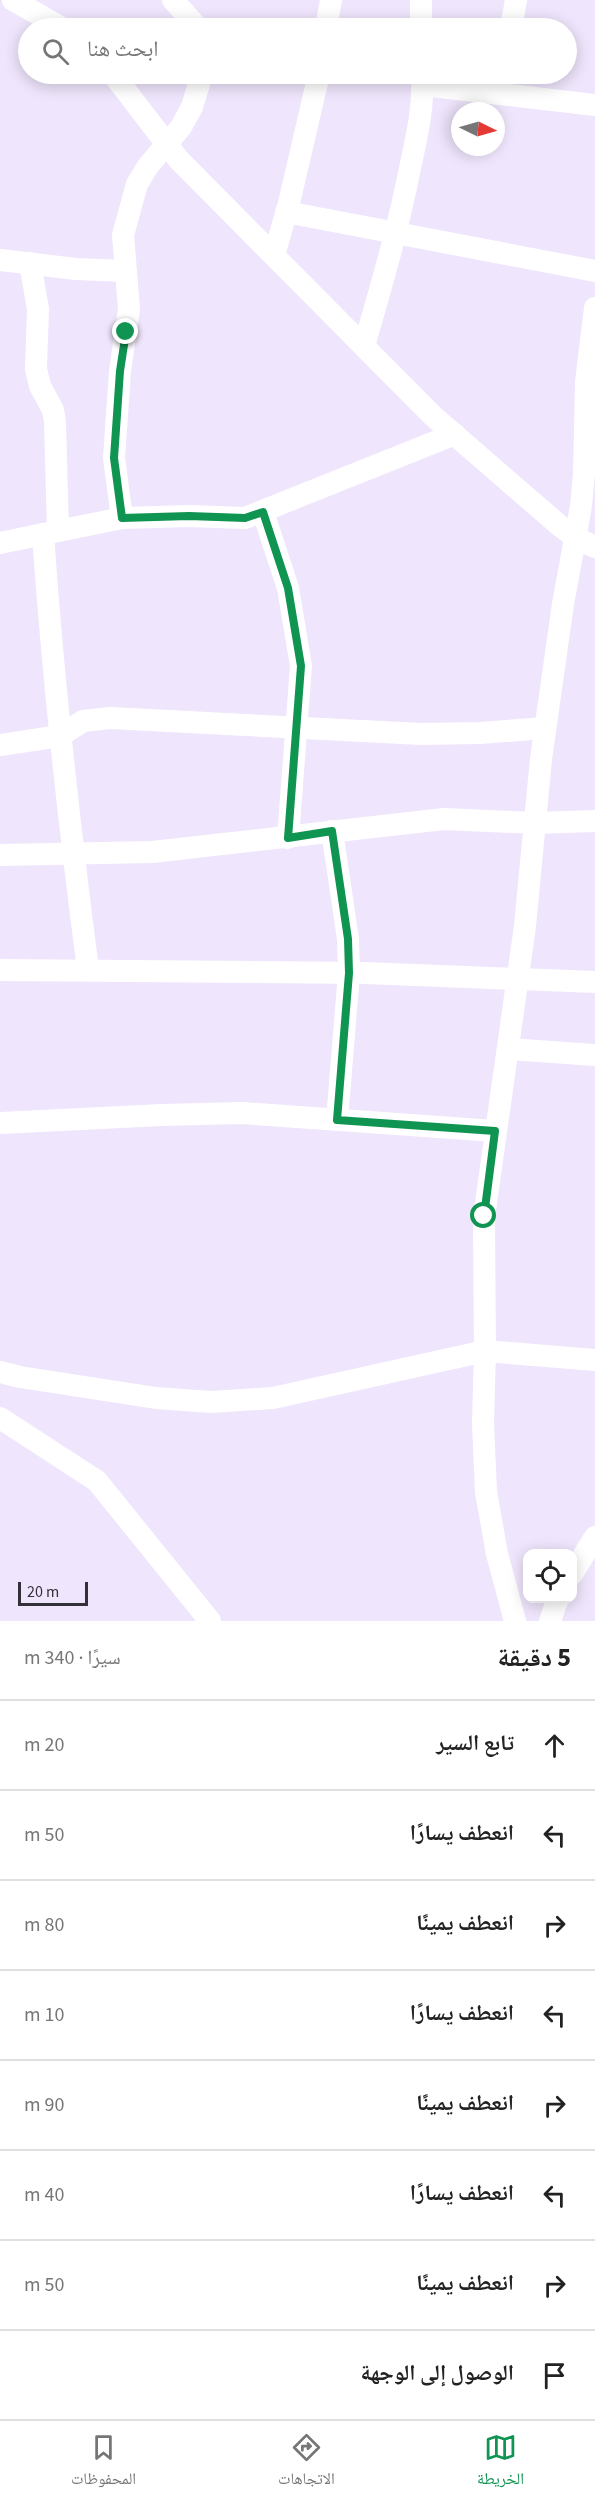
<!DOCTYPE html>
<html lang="ar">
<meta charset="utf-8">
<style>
:root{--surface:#fff;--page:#f2f2f2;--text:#222;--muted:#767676;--line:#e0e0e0;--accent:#109452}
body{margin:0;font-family:"Source Sans 3","Noto Naskh Arabic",sans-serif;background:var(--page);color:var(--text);direction:rtl}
.controls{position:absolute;right:18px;bottom:18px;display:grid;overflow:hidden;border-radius:12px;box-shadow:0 3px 15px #0003}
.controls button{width:54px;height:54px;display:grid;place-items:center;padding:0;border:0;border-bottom:2px solid var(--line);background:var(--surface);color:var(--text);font:30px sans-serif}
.compass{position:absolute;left:451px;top:102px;width:54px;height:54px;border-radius:50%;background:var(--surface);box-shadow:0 3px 15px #0003;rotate:95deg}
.scale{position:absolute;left:18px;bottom:15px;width:70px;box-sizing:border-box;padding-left:6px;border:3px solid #343039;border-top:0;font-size:16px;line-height:21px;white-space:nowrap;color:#343039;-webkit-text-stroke:4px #efe5fc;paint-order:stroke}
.stop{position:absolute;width:18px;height:18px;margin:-14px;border:4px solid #109452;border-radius:50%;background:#fff}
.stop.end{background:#109452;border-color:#fff;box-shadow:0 2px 6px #0008}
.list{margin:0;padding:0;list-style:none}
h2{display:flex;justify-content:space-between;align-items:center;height:78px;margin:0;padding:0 24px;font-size:26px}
h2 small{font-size:20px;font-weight:400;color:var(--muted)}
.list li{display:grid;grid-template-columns:39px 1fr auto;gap:18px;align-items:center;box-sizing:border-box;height:90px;padding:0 24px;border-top:2px solid var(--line)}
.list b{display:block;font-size:22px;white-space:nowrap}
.list em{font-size:20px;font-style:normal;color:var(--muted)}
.icon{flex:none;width:33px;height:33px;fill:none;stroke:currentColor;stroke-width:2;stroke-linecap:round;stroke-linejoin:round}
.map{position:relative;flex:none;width:595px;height:1621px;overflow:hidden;direction:ltr}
.search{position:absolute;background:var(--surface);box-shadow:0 3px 15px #0003;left:18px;right:18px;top:18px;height:66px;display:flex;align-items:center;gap:15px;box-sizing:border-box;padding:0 21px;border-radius:33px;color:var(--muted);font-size:22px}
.sheet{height:798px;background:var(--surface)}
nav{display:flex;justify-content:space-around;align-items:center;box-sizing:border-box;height:84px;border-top:2px solid var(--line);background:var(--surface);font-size:16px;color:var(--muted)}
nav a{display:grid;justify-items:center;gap:3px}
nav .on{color:var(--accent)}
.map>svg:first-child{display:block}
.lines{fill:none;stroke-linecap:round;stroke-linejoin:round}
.street{stroke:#fff;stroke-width:22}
.route{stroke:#109452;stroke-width:8}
</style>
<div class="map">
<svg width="595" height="1621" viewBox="0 0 595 1621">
<rect width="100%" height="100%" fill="#efe5fc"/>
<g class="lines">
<g class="street">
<path d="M13,0L62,28"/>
<path d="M173,0L198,28"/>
<path d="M326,28L331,0"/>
<path d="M421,28V0"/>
<path d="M511,28L516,0"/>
<path d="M113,74L179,160L433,416L560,526L576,538L595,547"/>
<path d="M423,85L595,105"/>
<path d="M286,212L595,271"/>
<path d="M274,255L289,203L319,74"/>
<path d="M0,260L76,269L124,271"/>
<path d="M30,263L38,309L36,369L40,386L53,410L55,422L58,531"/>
<path d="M364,346C381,287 398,229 410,168C417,136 424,106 422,74"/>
<path d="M263,512L288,588L301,666L288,838"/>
<path d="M122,518L114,458L120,371L129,309L123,235L137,184L148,166L181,127L192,107L202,74"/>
<path d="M43,534C53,680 69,824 88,969"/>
<path d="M0,543L122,518L189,516L245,518L455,434"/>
<path d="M0,745L60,736L83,721L110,718L421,734L480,733L545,728"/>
<path d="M332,831L348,939L349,973L337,1120"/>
<path d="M0,855L152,852L444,819L535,823L595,821"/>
<path d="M0,970L365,973L595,982"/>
<path d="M509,1049L595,1055"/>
<path d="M0,1123L161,1115L242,1113L495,1131"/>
<path d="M0,1372L20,1377L156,1398L211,1402L273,1398L485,1351L595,1360"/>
<path d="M0,1418L97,1481L210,1621"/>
<path d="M572,1574L595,1537"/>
<path d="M515,1621L497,1554L486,1492L483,1423L485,1351L484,1217L525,926L541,759L563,604L581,506L584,474L586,382L595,308"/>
<path d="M550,1621L558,1598"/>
</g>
</g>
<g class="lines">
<path class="route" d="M126,332L120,371L114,458L122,518L189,516L245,518L263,512L288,588L301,666L288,838L332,831L348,939L349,973L337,1120L495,1131L484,1216"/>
</g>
</svg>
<div class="controls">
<button><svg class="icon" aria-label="locate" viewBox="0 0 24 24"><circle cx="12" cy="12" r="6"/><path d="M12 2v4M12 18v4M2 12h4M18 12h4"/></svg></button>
</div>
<svg class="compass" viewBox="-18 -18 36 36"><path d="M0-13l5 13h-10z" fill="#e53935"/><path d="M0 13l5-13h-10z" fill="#767676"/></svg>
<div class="scale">20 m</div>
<div class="stop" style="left:484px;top:1216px"></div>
<div class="stop end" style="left:126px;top:332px"></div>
<div class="search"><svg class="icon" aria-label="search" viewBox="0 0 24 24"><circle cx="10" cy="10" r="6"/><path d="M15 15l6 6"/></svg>ابحث هنا</div>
</div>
<section class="sheet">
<h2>5 دقيقة<small>سيرًا · 340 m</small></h2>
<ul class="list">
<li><svg class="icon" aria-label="ahead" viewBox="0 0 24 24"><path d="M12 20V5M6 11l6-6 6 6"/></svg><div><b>تابع السير</b></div><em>20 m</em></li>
<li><svg class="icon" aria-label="left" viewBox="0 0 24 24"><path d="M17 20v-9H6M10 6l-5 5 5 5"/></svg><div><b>انعطف يسارًا</b></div><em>50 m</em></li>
<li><svg class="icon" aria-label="right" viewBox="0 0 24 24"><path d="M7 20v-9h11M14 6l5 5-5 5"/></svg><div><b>انعطف يمينًا</b></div><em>80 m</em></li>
<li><svg class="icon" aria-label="left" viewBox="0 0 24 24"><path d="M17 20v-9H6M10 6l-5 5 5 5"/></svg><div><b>انعطف يسارًا</b></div><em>10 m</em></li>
<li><svg class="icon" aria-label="right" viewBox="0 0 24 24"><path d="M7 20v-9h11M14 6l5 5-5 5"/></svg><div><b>انعطف يمينًا</b></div><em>90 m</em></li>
<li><svg class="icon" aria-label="left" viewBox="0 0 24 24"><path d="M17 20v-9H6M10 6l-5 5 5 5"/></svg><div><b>انعطف يسارًا</b></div><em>40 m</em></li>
<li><svg class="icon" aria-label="right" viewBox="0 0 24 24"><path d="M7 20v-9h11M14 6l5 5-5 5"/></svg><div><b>انعطف يمينًا</b></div><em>50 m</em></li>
<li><svg class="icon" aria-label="arrive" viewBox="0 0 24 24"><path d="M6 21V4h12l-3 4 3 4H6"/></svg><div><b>الوصول إلى الوجهة</b></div></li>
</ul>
</section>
<nav>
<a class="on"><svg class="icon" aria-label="map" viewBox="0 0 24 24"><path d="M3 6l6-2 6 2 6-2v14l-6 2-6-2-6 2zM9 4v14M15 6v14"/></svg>الخريطة</a>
<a><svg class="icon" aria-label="directions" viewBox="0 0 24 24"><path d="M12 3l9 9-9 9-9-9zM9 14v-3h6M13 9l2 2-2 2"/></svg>الاتجاهات</a>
<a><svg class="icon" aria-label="saved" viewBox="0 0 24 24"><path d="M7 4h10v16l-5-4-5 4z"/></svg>المحفوظات</a>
</nav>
